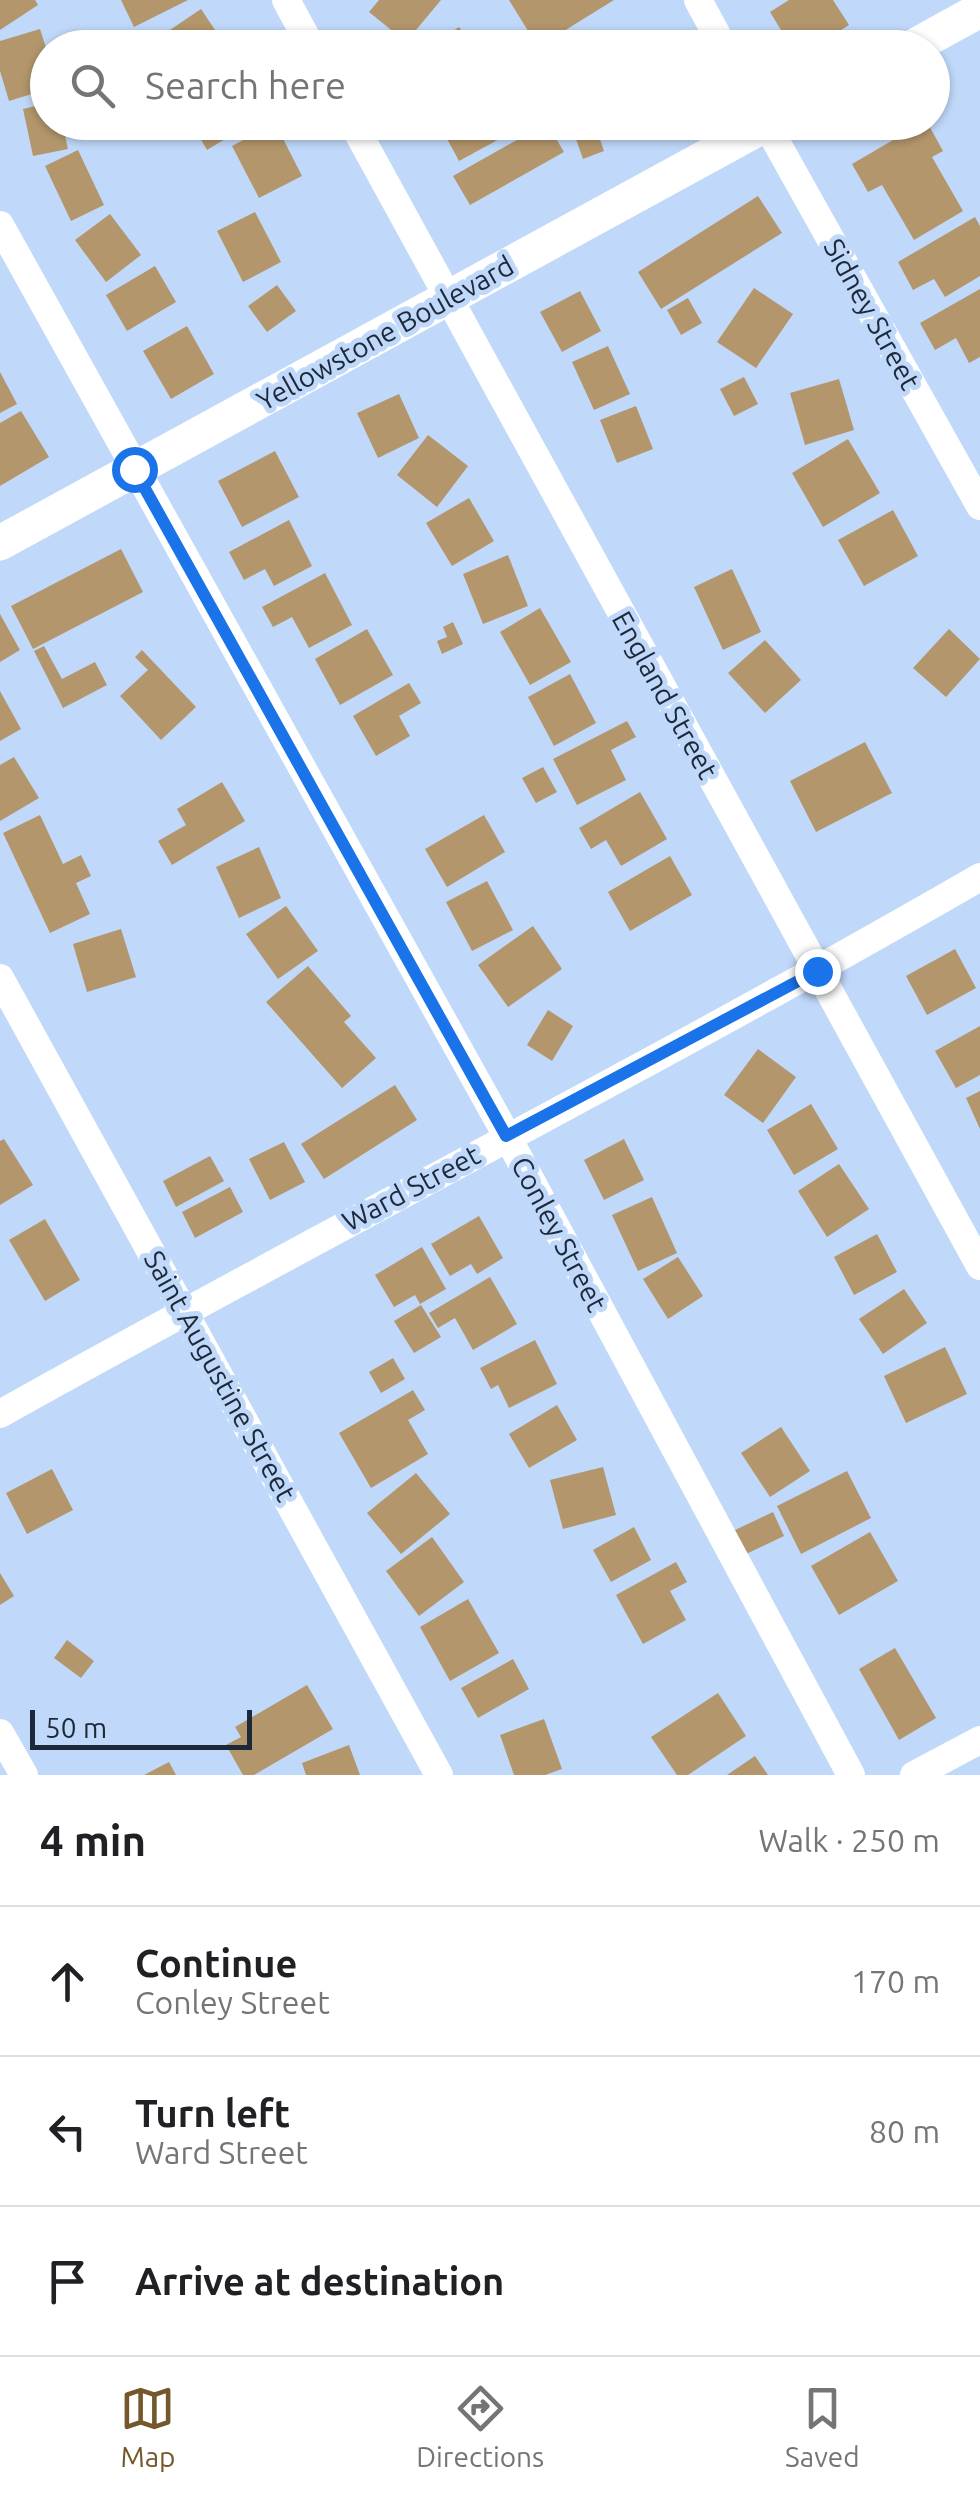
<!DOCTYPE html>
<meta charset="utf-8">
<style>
:root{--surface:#fff;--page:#f2f2f2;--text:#202124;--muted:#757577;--line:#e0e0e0;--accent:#74572b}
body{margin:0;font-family:Ubuntu,sans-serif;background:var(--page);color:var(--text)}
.scale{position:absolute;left:30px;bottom:25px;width:222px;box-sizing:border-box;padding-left:10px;border:5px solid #1d2939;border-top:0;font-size:28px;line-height:35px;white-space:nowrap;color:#1d2939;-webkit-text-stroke:8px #c0d9fa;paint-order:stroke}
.stop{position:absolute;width:30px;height:30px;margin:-22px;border:8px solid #1a73e8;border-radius:50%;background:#fff}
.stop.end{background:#1a73e8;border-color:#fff;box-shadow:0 2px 10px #0008}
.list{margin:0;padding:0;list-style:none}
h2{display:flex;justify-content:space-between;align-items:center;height:130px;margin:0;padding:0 40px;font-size:42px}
h2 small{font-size:32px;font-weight:400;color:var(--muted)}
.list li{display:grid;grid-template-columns:65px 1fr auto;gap:30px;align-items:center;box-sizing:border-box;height:150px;padding:0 40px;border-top:2px solid var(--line)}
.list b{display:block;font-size:38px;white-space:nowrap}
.list p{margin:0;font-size:32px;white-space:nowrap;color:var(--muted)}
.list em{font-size:32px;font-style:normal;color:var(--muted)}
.icon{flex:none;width:55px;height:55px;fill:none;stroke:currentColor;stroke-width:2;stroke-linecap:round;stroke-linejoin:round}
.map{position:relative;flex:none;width:980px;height:1775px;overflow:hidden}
.search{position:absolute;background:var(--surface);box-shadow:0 2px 8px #0004;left:30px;right:30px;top:30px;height:110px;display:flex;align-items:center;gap:25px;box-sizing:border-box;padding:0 35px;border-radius:55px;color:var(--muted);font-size:38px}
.sheet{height:580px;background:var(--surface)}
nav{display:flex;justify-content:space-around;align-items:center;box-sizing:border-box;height:140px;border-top:2px solid var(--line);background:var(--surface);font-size:28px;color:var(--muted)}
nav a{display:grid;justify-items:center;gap:5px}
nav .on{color:var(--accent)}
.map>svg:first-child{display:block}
.building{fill:#b3966c}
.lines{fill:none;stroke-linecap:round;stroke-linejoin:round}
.minor{stroke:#fff;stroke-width:28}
.tertiary{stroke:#fff;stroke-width:35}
.route{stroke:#1a73e8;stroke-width:12}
.labels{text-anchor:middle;stroke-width:10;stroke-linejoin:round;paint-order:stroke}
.street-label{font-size:28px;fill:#1d2939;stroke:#c0d9fa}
</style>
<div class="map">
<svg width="980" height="1775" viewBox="0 0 980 1775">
<rect width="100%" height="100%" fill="#c0d9fa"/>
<g class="building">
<path d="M0,0H35L38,5L0,30Z"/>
<path d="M121,0H188L134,27Z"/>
<path d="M379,0H441L406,42L369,12Z"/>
<path d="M509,0H614L538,47Z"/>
<path d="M789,0H833L849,25L813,48H792L770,12Z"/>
<path d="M201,9L227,48H173L164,34Z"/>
<path d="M459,27L473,48H429Z"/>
<path d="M40,29L48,54V89L9,101L0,71V41Z"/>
<path d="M48,103V122H62L68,149L33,156L23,109Z"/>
<path d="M191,122H253L207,150Z"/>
<path d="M438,122H489L490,125L512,122L516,130L459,161Z"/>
<path d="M570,122H594L604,151L583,159Z"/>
<path d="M924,122H927L943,151L932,157L963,211L914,240L882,185L868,192L852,164Z"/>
<path d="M275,123L302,176L259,198L232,146Z"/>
<path d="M547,123L564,152L470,205L453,176Z"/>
<path d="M78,150L104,205L71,221L45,166Z"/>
<path d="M758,196L782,233L661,309L638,272Z"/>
<path d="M255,212L281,262L243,282L217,231Z"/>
<path d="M110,214L141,255L106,282L75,240Z"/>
<path d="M975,217L980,226V276L945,297L934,279L913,290L898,262Z"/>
<path d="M155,266L176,302L127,331L106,295Z"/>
<path d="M277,285L296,311L267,332L248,306Z"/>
<path d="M754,288L793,314L756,368L717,342Z"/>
<path d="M980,289V357L969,363L956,338L935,350L920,323Z"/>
<path d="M580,291L601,331L562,352L540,312Z"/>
<path d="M688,298L702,323L681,335L667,310Z"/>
<path d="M187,326L214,374L171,399L143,351Z"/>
<path d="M608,346L630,394L594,410L572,362Z"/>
<path d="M0,372L17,404L0,413Z"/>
<path d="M744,377L758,404L734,416L720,389Z"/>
<path d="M839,379L854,430L805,445L790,393Z"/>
<path d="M399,394L419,438L378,458L357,413Z"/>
<path d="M636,406L653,449L617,463L600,420Z"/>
<path d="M21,411L49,457L0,486V423Z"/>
<path d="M428,435L468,466L437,507L397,475Z"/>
<path d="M848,439L880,493L823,527L792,473Z"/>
<path d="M275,451L299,497L242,527L218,481Z"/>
<path d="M469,498L494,541L452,566L426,523Z"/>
<path d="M893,510L918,556L864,586L838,540Z"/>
<path d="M289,520L312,566L274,586L265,569L244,580L229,552Z"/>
<path d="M121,549L143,592L33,649L11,606Z"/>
<path d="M508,555L528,606L483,624L463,574Z"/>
<path d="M732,569L761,632L723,650L694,587Z"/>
<path d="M325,573L352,625L309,648L292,617L273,627L262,607Z"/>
<path d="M540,608L571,662L530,685L500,632Z"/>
<path d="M0,614L20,650L0,662Z"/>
<path d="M453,622L463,644L442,654L437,641L447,637L443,627Z"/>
<path d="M367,629L393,675L340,705L315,659Z"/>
<path d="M949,629L980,659L946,697L913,668Z"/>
<path d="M765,640L801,680L765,713L728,673Z"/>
<path d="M44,646L62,679L95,662L107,685L63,708L34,651Z"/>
<path d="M142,650L196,707L161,740L120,696L148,670L135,657Z"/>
<path d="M570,674L596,723L554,746L528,697Z"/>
<path d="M409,683L421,703L399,716L410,736L376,756L353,716Z"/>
<path d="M0,691L21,729L0,741Z"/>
<path d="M627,721L636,737L611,750L626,780L577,805L553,759Z"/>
<path d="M865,742L892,793L816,832L790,781Z"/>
<path d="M14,757L39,798L0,821V765Z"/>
<path d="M543,767L557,792L536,803L522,778Z"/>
<path d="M222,782L245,821L172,865L158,841L186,825L177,809Z"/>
<path d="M640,792L667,839L621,866L606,840L591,849L579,828Z"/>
<path d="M40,815L63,864L81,855L91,876L76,883L90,914L50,933L3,833Z"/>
<path d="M484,815L505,852L447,887L425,849Z"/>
<path d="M259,847L281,898L239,918L216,867Z"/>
<path d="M670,856L692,895L630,931L608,892Z"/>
<path d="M487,881L513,930L472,951L446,902Z"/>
<path d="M286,906L318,951L278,979L246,934Z"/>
<path d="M533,926L562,969L508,1007L478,965Z"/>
<path d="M121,929L136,977L87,992L73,944Z"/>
<path d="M955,949L976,988L927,1015L906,976Z"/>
<path d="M308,966L351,1016L344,1022L376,1058L342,1088L266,1002Z"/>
<path d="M548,1010L573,1026L552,1061L527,1045Z"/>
<path d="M980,1026V1075L956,1088L935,1051Z"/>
<path d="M758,1049L796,1077L763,1123L724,1095Z"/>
<path d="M395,1085L417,1120L324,1179L301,1144Z"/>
<path d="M980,1091V1129L966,1098Z"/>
<path d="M811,1104L838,1149L794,1175L767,1130Z"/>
<path d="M4,1139L33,1185L0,1205V1141Z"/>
<path d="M624,1139L644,1180L604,1200L584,1160Z"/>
<path d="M284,1142L305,1182L270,1200L249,1159Z"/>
<path d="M210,1156L224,1181L176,1207L163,1181Z"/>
<path d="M839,1164L869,1209L827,1237L798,1191Z"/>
<path d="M230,1187L243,1212L195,1238L182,1212Z"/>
<path d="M652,1197L677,1253L638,1271L612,1215Z"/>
<path d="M479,1216L503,1258L477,1274L471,1264L450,1276L431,1244Z"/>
<path d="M45,1219L80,1280L45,1301L9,1240Z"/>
<path d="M877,1234L897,1272L854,1295L834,1257Z"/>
<path d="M422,1247L446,1289L420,1304L415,1295L394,1307L375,1275Z"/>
<path d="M678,1257L703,1296L668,1319L643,1279Z"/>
<path d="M490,1277L517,1324L473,1350L455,1318L438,1328L429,1313Z"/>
<path d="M904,1289L927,1323L883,1354L859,1319Z"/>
<path d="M421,1305L441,1337L414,1353L394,1321Z"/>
<path d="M535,1340L557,1384L509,1408L498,1385L491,1389L480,1368Z"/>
<path d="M945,1347L967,1394L906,1423L884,1376Z"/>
<path d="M393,1358L405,1379L381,1393L369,1372Z"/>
<path d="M413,1390L425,1410L408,1420L428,1454L371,1488L339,1433Z"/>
<path d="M557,1405L577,1440L529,1468L509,1434Z"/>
<path d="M781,1427L810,1471L770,1497L741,1453Z"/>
<path d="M603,1467L616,1515L563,1529L550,1480Z"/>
<path d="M52,1469L73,1510L27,1534L6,1493Z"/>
<path d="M847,1471L871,1518L801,1554L777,1506Z"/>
<path d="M416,1473L450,1514L401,1554L367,1513Z"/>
<path d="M773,1512L784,1536L744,1555L733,1531Z"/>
<path d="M634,1527L651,1560L611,1582L593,1550Z"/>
<path d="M870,1532L898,1581L839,1615L811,1566Z"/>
<path d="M432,1537L464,1582L419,1616L386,1571Z"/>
<path d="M676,1562L687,1582L670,1591L686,1620L643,1644L616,1595Z"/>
<path d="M0,1573L14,1596L0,1605Z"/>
<path d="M468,1599L499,1653L450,1681L420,1627Z"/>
<path d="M67,1640L94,1661L81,1678L54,1658Z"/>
<path d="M895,1648L936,1718L899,1740L859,1669Z"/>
<path d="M513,1659L529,1689L478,1718L461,1688Z"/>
<path d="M307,1685L333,1729L254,1775H243L226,1745L241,1737L235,1727Z"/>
<path d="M718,1693L746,1736L688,1775H677L651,1737Z"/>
<path d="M544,1719L562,1769L545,1775H514L500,1735Z"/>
<path d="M349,1745L360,1775H306L302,1763Z"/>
<path d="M755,1756L768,1775H727Z"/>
<path d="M169,1762L176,1775H144Z"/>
</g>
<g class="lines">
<g class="minor">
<path d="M286,0L312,48"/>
<path d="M698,0L724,48"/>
<path d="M352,122L980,1266"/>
<path d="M765,122L980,506"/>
<path d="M0,225L507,1136L851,1775"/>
<path d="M0,978L439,1775"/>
<path d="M0,1414C325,1232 658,1063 980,877"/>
<path d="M0,1733L24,1775"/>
<path d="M914,1775L980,1740"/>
</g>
<g class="tertiary">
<path d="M911,48L980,10"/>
<path d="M0,543L770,122"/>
</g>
</g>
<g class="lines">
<path class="route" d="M134,469L506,1136L817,971"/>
</g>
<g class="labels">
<g class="street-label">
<text transform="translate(872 314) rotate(61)" y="10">Sidney Street</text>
<text transform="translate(385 333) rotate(-29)" y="10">Yellowstone Boulevard</text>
<text transform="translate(665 695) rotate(61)" y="10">England Street</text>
<text transform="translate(411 1188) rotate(-28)" y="10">Ward Street</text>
<text transform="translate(559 1234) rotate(62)" y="10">Conley Street</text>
<text transform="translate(220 1376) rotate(61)" y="10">Saint Augustine Street</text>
</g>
</g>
</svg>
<div class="scale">50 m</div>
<div class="stop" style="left:134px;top:469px"></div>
<div class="stop end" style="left:817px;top:971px"></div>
<div class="search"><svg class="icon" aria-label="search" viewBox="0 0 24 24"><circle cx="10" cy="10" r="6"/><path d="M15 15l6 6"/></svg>Search here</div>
</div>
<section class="sheet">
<h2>4 min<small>Walk · 250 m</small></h2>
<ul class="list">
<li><svg class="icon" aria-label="ahead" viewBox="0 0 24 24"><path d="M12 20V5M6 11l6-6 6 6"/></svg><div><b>Continue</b><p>Conley Street</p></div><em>170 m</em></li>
<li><svg class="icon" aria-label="left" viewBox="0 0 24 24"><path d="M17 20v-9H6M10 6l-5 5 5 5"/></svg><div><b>Turn left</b><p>Ward Street</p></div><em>80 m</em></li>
<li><svg class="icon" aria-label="arrive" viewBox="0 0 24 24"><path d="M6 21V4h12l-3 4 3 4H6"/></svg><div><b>Arrive at destination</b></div></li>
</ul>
</section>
<nav>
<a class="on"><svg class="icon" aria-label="map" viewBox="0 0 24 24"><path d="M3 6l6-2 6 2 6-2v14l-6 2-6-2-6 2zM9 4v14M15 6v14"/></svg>Map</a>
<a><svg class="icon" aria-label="directions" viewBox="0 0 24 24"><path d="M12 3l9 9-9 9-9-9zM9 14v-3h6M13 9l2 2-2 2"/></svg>Directions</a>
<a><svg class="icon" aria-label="saved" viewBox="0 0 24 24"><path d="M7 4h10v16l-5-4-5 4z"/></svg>Saved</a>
</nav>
